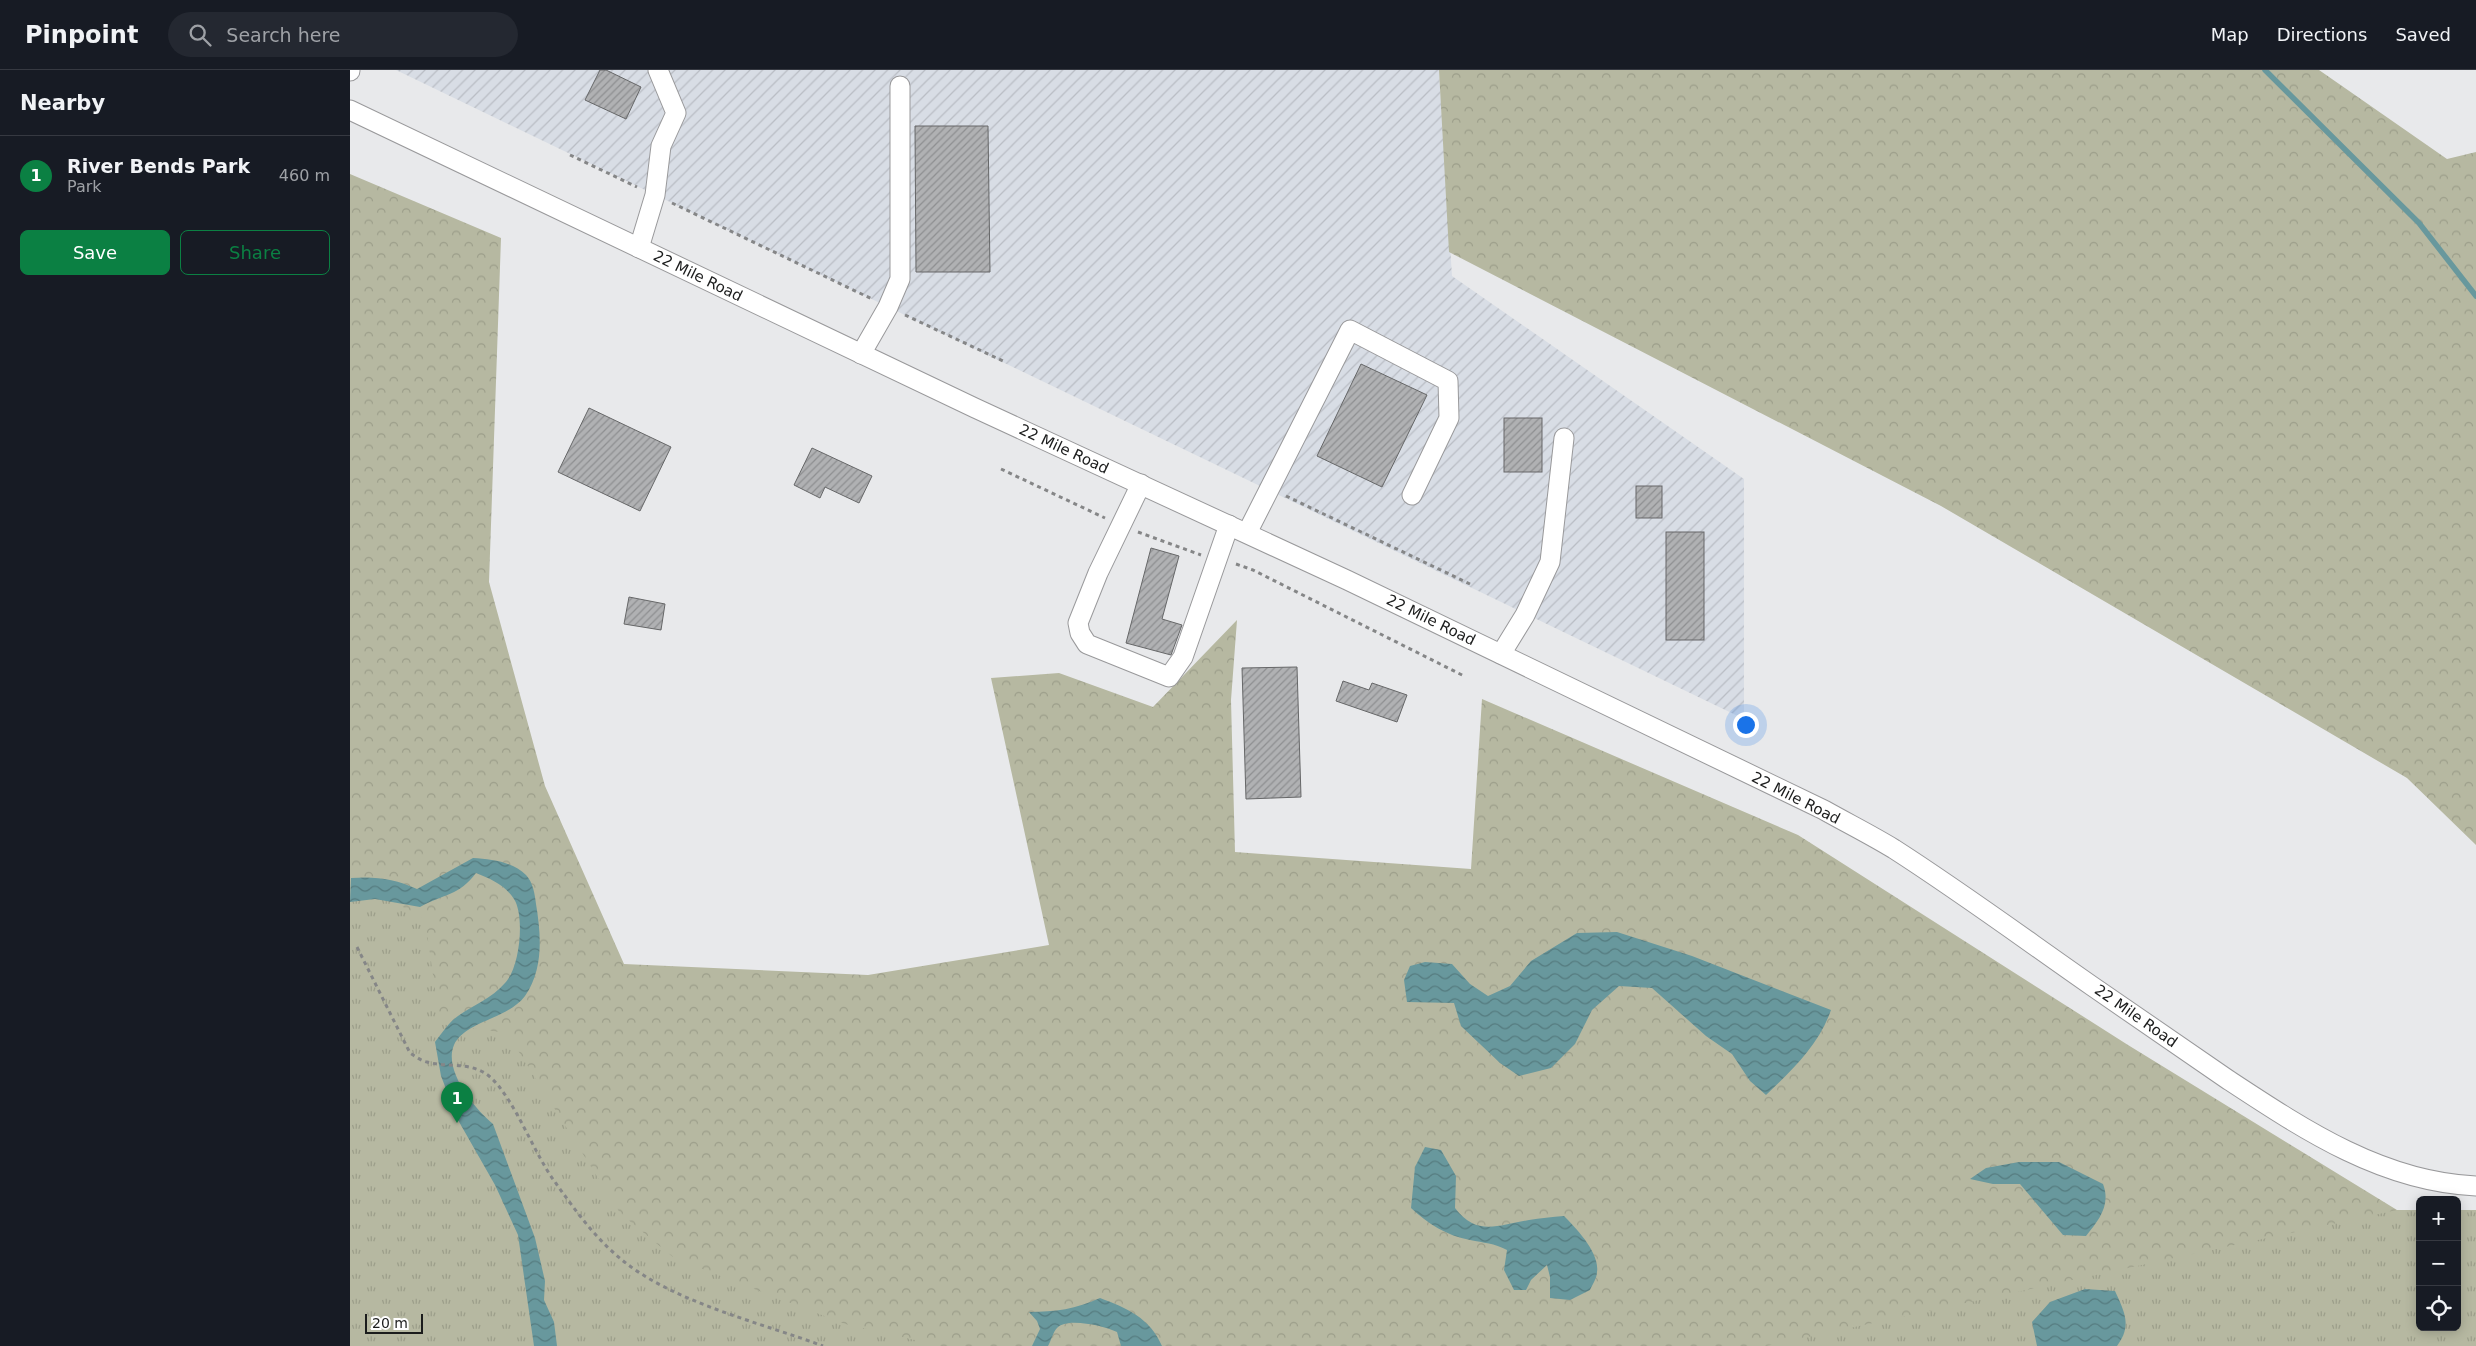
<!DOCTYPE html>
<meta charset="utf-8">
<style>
:root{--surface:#171b24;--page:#242831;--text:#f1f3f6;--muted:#9ea1a6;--line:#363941;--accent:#0b8043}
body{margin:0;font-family:"DejaVu Sans",sans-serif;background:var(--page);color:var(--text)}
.controls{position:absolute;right:15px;bottom:15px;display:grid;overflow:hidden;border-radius:8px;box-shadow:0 2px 12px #0003}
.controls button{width:45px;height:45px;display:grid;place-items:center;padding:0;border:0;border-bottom:1px solid var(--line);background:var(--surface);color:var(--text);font:25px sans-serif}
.scale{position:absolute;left:15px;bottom:12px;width:58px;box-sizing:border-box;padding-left:5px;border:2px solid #1b1c1c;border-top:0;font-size:14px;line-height:18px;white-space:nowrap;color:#1b1c1c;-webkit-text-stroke:4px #fff;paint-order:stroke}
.you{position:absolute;left:1395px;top:654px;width:18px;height:18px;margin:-12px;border:4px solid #fff;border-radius:50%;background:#1a73e8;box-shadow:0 0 0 8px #1a73e833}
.badge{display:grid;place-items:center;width:32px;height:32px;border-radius:50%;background:var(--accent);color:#fff;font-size:16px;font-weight:700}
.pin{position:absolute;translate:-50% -41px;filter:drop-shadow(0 1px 2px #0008)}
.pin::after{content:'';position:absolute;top:26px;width:18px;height:15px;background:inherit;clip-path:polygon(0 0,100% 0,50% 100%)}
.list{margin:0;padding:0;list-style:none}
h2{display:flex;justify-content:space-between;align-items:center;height:65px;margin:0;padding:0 20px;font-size:21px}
h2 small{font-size:16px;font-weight:400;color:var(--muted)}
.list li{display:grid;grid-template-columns:32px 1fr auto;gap:15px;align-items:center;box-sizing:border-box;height:80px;padding:0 20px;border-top:1px solid var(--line)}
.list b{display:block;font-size:19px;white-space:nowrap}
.list p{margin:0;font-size:16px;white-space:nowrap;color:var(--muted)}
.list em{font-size:16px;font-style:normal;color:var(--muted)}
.actions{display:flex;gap:10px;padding:15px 20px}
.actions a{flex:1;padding:11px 0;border:1px solid var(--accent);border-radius:8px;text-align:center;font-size:18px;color:var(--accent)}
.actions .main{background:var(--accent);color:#fff}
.icon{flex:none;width:28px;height:28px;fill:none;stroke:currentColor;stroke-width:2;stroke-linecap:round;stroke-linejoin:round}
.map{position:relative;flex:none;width:2126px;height:1276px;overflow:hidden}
header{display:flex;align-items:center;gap:30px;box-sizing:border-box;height:70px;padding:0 25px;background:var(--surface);border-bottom:1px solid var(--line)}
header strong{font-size:24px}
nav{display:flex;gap:28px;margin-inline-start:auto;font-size:18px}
.search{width:350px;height:45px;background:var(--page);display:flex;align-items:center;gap:12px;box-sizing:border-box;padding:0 18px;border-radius:28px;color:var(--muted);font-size:19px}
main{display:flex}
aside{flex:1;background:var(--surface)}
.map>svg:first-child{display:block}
.industrial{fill:url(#industrial-furrows)}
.forest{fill:url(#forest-crowns)}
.park{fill:url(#park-tufts)}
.water{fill:url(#water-waves)}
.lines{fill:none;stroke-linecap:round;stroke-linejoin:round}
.stream{stroke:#68989d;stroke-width:5.5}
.building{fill:url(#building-hatch);stroke:#666768}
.minor-casing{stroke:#99999b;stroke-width:21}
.path{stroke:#858687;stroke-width:3;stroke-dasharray:4 4;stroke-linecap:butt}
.minor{stroke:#fff;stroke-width:19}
.labels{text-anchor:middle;stroke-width:4.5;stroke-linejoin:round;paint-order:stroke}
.street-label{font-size:15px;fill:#1b1c1c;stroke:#fff}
</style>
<header>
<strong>Pinpoint</strong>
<div class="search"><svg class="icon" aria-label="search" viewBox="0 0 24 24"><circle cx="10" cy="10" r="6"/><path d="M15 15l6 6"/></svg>Search here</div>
<nav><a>Map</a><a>Directions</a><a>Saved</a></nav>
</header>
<main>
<aside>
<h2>Nearby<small></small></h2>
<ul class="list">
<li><span class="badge">1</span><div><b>River Bends Park</b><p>Park</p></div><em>460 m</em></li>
</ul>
<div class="actions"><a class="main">Save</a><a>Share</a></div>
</aside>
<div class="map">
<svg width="2126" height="1276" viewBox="0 0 2126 1276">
<defs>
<pattern id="industrial-furrows" width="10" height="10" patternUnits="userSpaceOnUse" patternTransform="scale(1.25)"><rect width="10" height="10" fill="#d8dde5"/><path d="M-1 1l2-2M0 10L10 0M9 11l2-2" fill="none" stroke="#b9bdc4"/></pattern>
<pattern id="forest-crowns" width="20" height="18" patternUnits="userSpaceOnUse" patternTransform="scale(1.25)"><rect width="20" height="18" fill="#b6b8a1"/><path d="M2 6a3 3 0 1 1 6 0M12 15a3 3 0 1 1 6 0" fill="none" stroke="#9c9e8a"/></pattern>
<pattern id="park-tufts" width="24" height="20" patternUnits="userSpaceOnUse" patternTransform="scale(1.25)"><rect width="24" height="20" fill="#b6b8a1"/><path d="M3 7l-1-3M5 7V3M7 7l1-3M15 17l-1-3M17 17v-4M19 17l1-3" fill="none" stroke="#9c9e8a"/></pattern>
<pattern id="water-waves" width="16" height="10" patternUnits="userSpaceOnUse" patternTransform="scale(1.25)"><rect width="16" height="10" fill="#68989d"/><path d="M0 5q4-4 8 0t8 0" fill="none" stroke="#557b7f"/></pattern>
<pattern id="building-hatch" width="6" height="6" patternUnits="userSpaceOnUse" patternTransform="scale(1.25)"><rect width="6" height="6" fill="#b0b1b3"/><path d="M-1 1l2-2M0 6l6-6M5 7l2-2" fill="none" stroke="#8e8f91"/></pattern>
</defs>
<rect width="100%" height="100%" fill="#e8e9eb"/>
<path class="industrial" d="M46,0H1089L1102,206L1394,409V649Z"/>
<g class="forest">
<path d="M1089,0H1969L2097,89L2126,82V775L2057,708L1591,436L1099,182Z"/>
<path d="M0,104L151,168L139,512L195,716L274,894L518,905L699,875L641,608L709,603L803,637L887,550L881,630L885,782L1121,799L1132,629L1448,765L1778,975L2047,1140H2070V1257H2107V1140H2126V1276H0Z"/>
</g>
<g class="park">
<path d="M0,808L75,849L90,954L157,963L270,1143L324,1188L495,1254L591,1276H0Z"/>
<path d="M2047,1140H2070V1257H2107V1140H2126V1276H1416Z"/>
</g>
<g class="water">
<path d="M123,788C142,789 163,792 176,805C183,812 185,825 186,834C191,864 194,899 175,926C158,949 115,951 104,975C93,1001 125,1039 143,1054L185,1168L195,1211L194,1230L204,1252L207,1276H184L168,1165L145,1115L108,1050L91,1006L85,972C92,963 99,952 108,946C125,934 141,929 155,913C170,898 175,846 164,829C155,815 141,809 126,803C109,826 93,824 70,837L25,829L0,832L1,808C26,806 45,809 67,819Z"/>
<path d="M1267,862L1342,886L1481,940C1469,975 1442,1000 1416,1025L1400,1011L1382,984L1356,966L1302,918L1269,916L1242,940L1225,974L1201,998L1169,1006L1150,993L1111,956L1104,933L1057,932L1054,910L1060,896L1075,892L1102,894L1120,914L1138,926L1160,916L1181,891L1227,863Z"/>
<path d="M1075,1077L1091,1080L1106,1106L1105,1138C1127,1167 1148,1155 1179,1150C1190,1148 1202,1147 1214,1146C1226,1158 1250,1183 1247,1202C1247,1208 1242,1215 1240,1220L1220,1230L1200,1228V1207L1197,1195L1181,1210L1176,1220H1164L1154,1200L1157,1180C1144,1173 1134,1173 1120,1170C1097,1166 1077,1153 1061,1138L1065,1097Z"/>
<path d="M1669,1092H1709L1753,1114C1761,1135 1749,1150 1736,1166L1713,1165L1670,1114H1643L1620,1109L1636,1098Z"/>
<path d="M1735,1219L1765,1221C1775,1243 1782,1256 1767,1276H1687L1682,1252L1700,1232Z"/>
<path d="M750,1228C777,1238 800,1248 812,1276H771L767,1262C754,1256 717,1247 707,1258C703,1262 701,1271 698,1276H682L690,1259L687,1251L679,1242C705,1242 726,1239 750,1228Z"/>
</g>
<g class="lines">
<path class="stream" d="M1915,0L2069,153L2126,226"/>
</g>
<g class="building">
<path d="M250,0H256L291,17L276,49L235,30Z"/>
<path d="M565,56H638L640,202H566Z"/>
<path d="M1011,294L1077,325L1032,417L967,386Z"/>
<path d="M239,338L321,377L290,441L208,402Z"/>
<rect x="1154" y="348" width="38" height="54"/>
<path d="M462,378L522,406L509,433L475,417L470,428L444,415Z"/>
<rect x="1286" y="416" width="26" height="32"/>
<rect x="1316" y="462" width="38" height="108"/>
<path d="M801,478L829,486L812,549L832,555L821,585L776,573Z"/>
<path d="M279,527L315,534L311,560L274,554Z"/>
<path d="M947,597L951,727L896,729L892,598Z"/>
<path d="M993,611L1019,620L1022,613L1057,625L1047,652L986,631Z"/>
</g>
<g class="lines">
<defs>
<g id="minor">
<path d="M0,1V0"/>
<path d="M0,40L625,338L997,510L1474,740C1497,753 1521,765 1544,779C1611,822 1676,870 1742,916C1787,947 1832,978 1877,1009C1953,1059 2032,1112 2126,1116"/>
<path d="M289,178L305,125L311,76L326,43L308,0"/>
<path d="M511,284L538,237L550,209V16"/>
<path d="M791,414L748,503L728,553L730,563L737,574L819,607L833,587L879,455"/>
<path d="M897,463L1000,260L1098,311L1099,348L1062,425"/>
<path d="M1151,584L1175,545L1200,492L1214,368"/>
</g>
</defs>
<use href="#minor" class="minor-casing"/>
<g class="path">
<path d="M220,85L287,117"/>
<path d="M322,133L522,229"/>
<path d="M555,245L653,291"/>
<path d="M651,399L755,448"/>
<path d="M936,426L1120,514"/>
<path d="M788,462L851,485"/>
<path d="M886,494L903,500L1114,606"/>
<path d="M7,877L60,983C65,986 71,991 77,992C98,998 120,991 139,1006C164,1027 184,1084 205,1112C225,1140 245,1168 272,1190C325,1233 409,1252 473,1276"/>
</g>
<use href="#minor" class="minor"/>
</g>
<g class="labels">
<g class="street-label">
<text transform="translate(348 206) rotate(26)" y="5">22 Mile Road</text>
<text transform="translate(714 379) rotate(25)" y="5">22 Mile Road</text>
<text transform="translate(1081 550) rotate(26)" y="5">22 Mile Road</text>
<text transform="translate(1446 728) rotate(27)" y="5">22 Mile Road</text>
<text transform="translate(1786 946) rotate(35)" y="5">22 Mile Road</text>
</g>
</g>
</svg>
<div class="controls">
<button>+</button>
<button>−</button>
<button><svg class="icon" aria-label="locate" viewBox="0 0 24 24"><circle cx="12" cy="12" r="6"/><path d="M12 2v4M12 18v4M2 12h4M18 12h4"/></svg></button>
</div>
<div class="scale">20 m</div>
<div class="you"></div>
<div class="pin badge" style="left:107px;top:1053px">1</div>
</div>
</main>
